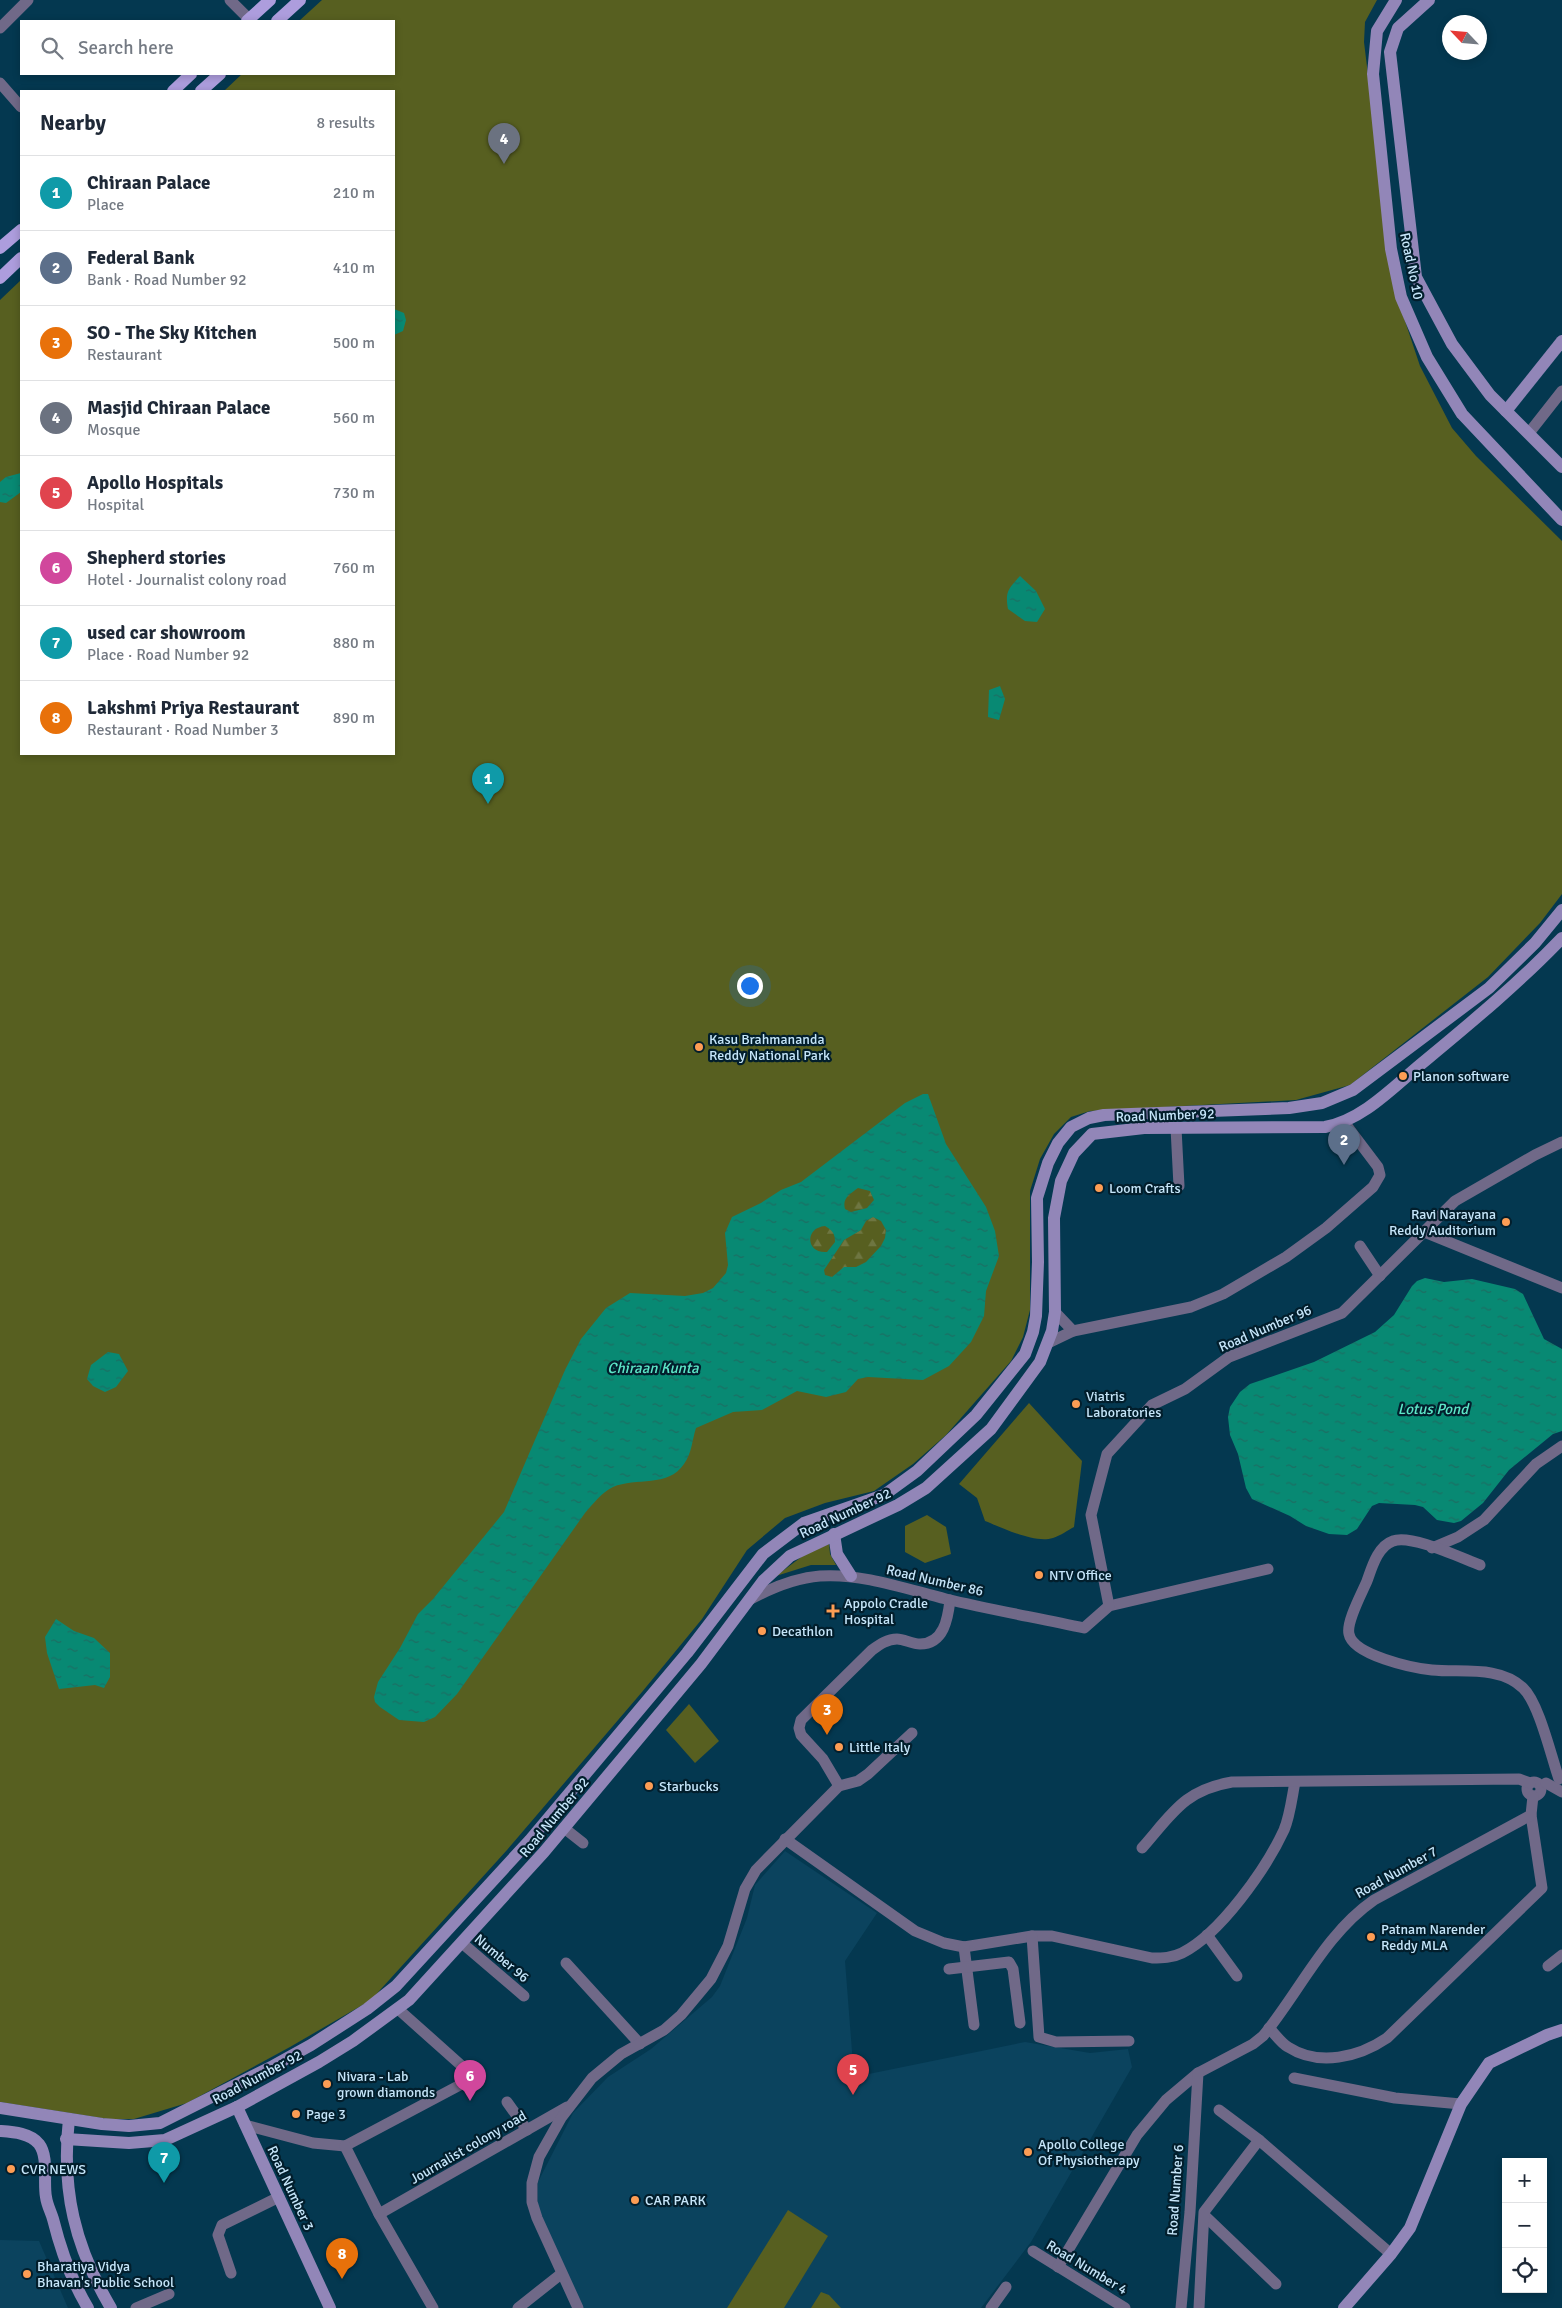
<!DOCTYPE html>
<meta charset="utf-8">
<style>
:root{--surface:#fff;--page:#f2f2f3;--text:#1f2937;--muted:#747a83;--line:#e0e1e3;--accent:#111827}
body{margin:0;font-family:Signika,sans-serif;background:var(--page);color:var(--text)}
.controls{position:absolute;right:15px;bottom:15px;display:grid;overflow:hidden;border-radius:0px;box-shadow:0 2px 8px #0003}
.controls button{width:45px;height:45px;display:grid;place-items:center;padding:0;border:0;border-bottom:1px solid var(--line);background:var(--surface);color:var(--text);font:25px sans-serif}
.compass{position:absolute;left:1442px;top:15px;width:45px;height:45px;border-radius:50%;background:var(--surface);box-shadow:0 2px 8px #0003;rotate:296deg}
.you{position:absolute;left:749px;top:985px;width:18px;height:18px;margin:-12px;border:4px solid #fff;border-radius:50%;background:#1a73e8;box-shadow:0 0 0 8px #1a73e833}
.badge{display:grid;place-items:center;width:32px;height:32px;border-radius:50%;background:var(--accent);color:#fff;font-size:16px;font-weight:700}
.pin{position:absolute;translate:-50% -41px;filter:drop-shadow(0 1px 2px #0008)}
.pin::after{content:'';position:absolute;top:26px;width:18px;height:15px;background:inherit;clip-path:polygon(0 0,100% 0,50% 100%)}
.list{margin:0;padding:0;list-style:none}
h2{display:flex;justify-content:space-between;align-items:center;height:65px;margin:0;padding:0 20px;font-size:21px}
h2 small{font-size:16px;font-weight:400;color:var(--muted)}
.list li{display:grid;grid-template-columns:32px 1fr auto;gap:15px;align-items:center;box-sizing:border-box;height:75px;padding:0 20px;border-top:1px solid var(--line)}
.list b{display:block;font-size:19px;white-space:nowrap}
.list p{margin:0;font-size:16px;white-space:nowrap;color:var(--muted)}
.list em{font-size:16px;font-style:normal;color:var(--muted)}
.icon{flex:none;width:28px;height:28px;fill:none;stroke:currentColor;stroke-width:2;stroke-linecap:round;stroke-linejoin:round}
.map{position:relative;flex:none;width:1562px;height:2308px;overflow:hidden}
.search{position:absolute;background:var(--surface);box-shadow:0 2px 8px #0003;left:20px;top:20px;width:375px;height:55px;display:flex;align-items:center;gap:12px;box-sizing:border-box;padding:0 18px;border-radius:0px;color:var(--muted);font-size:19px}
.panel{position:absolute;background:var(--surface);box-shadow:0 2px 8px #0003;left:20px;top:90px;width:375px;height:665px;border-radius:0px}
.map>svg:first-child{display:block}
.built{fill:#0b435e}
.green{fill:#575f20}
.forest{fill:url(#forest-firs)}
.water{fill:url(#water-ripples);fill-rule:evenodd}
.lines{fill:none;stroke-linecap:round;stroke-linejoin:round}
.street{stroke:#706988;stroke-width:11}
.secondary{stroke:#9286b8;stroke-width:12}
.primary{stroke:#ad9ddd;stroke-width:12}
.poi-dot{fill:#fd9d54;stroke:#021e2c;stroke-width:2}
.labels{text-anchor:middle;stroke-width:4.5;stroke-linejoin:round;paint-order:stroke}
.street-label{font-size:14px;fill:#c6e6fa;stroke:#021e2c}
.poi-label{font-size:14px;fill:#c6e6fa;stroke:#021e2c;text-anchor:start}
.water-label{font-size:15px;font-style:italic;fill:#5de7c8;stroke:#021e2c}
</style>
<div class="map">
<svg width="1562" height="2308" viewBox="0 0 1562 2308">
<defs>
<pattern id="forest-firs" width="22" height="20" patternUnits="userSpaceOnUse" patternTransform="scale(1.25)"><rect width="22" height="20" fill="#575f20"/><path d="M5 1l3.5 6h-7zM16 11l3.5 6h-7z" fill="#6e7641"/></pattern>
<pattern id="water-ripples" width="26" height="14" patternUnits="userSpaceOnUse" patternTransform="scale(1.25)"><rect width="26" height="14" fill="#088973"/><path d="M2 4q2-2 4 0t4 0M15 11q2-2 4 0t4 0" fill="none" stroke="#1c6e63"/></pattern>
</defs>
<rect width="100%" height="100%" fill="#043850"/>
<g class="built">
<path d="M785,1851L877,1913L845,1961L854,2077L1025,2042L1090,2053L1128,2049L1132,2067L1031,2242L981,2308H582L538,2209V2182L573,2113L608,2077L651,2049L712,1997L720,1986L747,1918L755,1885Z"/>
<path d="M0,2240L39,2241L68,2308H0Z"/>
</g>
<g class="green">
<path d="M322,0H1377L1365,22L1364,42L1394,288L1420,366L1452,428L1476,456L1562,541V894L1540,923L1488,977L1350,1085L1296,1100L1090,1111L1071,1117L1054,1134L1040,1159L1030,1191V1310L1023,1337L1011,1361L946,1435L913,1464L874,1491L825,1503L785,1518L747,1550L702,1619L642,1692L507,1850L371,2000L290,2047L187,2103L134,2119H108L0,2102V300L21,280V754H394V91H224L242,74H394V21H299Z"/>
<path d="M1029,1403L1082,1461L1074,1527C1068,1530 1060,1536 1053,1538C1035,1544 1003,1528 985,1521L977,1498L959,1484Z"/>
<path d="M927,1515L946,1527L951,1554L925,1563L905,1552V1526Z"/>
<path d="M829,1544L830,1554L836,1565H811L776,1576L808,1552Z"/>
<path d="M689,1704L719,1741L695,1763L666,1730Z"/>
<path d="M788,2210L828,2236L784,2308H727Z"/>
<path d="M821,2292L829,2295L841,2308H811Z"/>
</g>
<g class="forest">
<path d="M858,1188L870,1191L874,1200L867,1208L851,1212L845,1209C842,1198 850,1194 858,1188Z"/>
<path d="M873,1217C878,1218 882,1221 884,1226C891,1239 873,1259 863,1264C848,1272 848,1261 832,1277L825,1275L824,1270L844,1240L861,1230L866,1221Z"/>
<circle cx="822" cy="1239" r="13"/>
</g>
<g class="water">
<path d="M394,309L404,313L406,320L403,331L394,335Z"/>
<path d="M21,473V492L6,503L0,502V482L6,477Z"/>
<path d="M1020,576L1036,591L1045,609L1037,622L1025,621L1008,609C1005,592 1008,589 1020,576Z"/>
<path d="M1000,686L1005,699L999,720L988,717L989,690Z"/>
<path d="M923,1094H928L946,1144L986,1207L995,1231L999,1256L986,1291L984,1316L971,1342L949,1366L923,1380L868,1377L858,1379L846,1392L826,1397L797,1391L762,1410L733,1412L696,1428C692,1440 692,1453 684,1464C668,1488 636,1477 613,1487C602,1492 593,1504 585,1513L457,1694L435,1717L424,1722L399,1720L380,1707L375,1702L374,1697L378,1682L400,1648L418,1614L433,1599L504,1512L565,1370L581,1339L606,1308L630,1293L685,1296L703,1293L713,1288L726,1273L728,1265L725,1233L732,1217L761,1203L781,1190L801,1182L905,1103ZM858,1188L870,1191L874,1200L867,1208L851,1212L845,1209C842,1198 850,1194 858,1188ZM873,1217L881,1221L886,1230L885,1238L881,1246L866,1262L856,1267H844L832,1277L825,1275L824,1270L844,1240L861,1230L866,1221ZM825,1226C832,1230 835,1233 835,1242L827,1252C806,1254 804,1228 825,1226Z"/>
<path d="M1425,1278L1444,1282L1472,1279L1515,1289L1523,1294L1544,1339L1562,1349V1431L1553,1434L1509,1470L1483,1503L1461,1521L1454,1523L1437,1520L1423,1507L1415,1505L1379,1503L1372,1506L1357,1529L1347,1535L1329,1534L1306,1526L1290,1516L1252,1499L1246,1488L1238,1454L1230,1435L1228,1417L1230,1407L1240,1392L1250,1384L1314,1362L1375,1332L1394,1315L1412,1286L1417,1281Z"/>
<path d="M108,1352L119,1354L128,1371L116,1387L105,1392L93,1386L87,1379L91,1365Z"/>
<path d="M56,1619L74,1631L94,1638L110,1653V1677L104,1688L95,1685L59,1689L47,1653L45,1637Z"/>
</g>
<g class="lines">
<g class="street">
<path d="M230,0L249,19"/>
<path d="M0,28L28,0"/>
<path d="M0,83L21,107"/>
<path d="M1529,433L1562,391"/>
<path d="M1176,1128L1179,1186"/>
<path d="M1424,1232L1562,1288"/>
<path d="M1360,1246L1380,1276"/>
<path d="M1055,1312L1073,1331"/>
<path d="M1048,1343L1073,1331L1191,1307L1223,1294L1286,1257L1326,1228L1373,1187L1380,1175L1378,1167L1344,1122"/>
<path d="M1432,1548L1458,1537L1484,1520L1536,1464L1562,1446"/>
<path d="M1480,1565C1461,1558 1411,1534 1393,1541C1378,1546 1372,1567 1367,1581C1362,1593 1346,1622 1349,1634C1353,1655 1412,1668 1432,1670C1461,1673 1499,1665 1523,1688C1539,1703 1551,1756 1559,1779"/>
<path d="M749,1600C771,1588 795,1578 820,1576C862,1573 906,1589 946,1599C992,1610 1038,1618 1084,1628L1109,1606L1268,1569"/>
<path d="M1109,1606L1091,1515L1107,1454L1152,1405L1185,1389L1229,1357L1342,1313L1455,1201L1535,1155L1562,1142"/>
<circle cx="1534" cy="1789" r="7"/>
<path d="M1546,1783L1562,1792"/>
<path d="M839,1786L858,1781L868,1774L912,1733"/>
<path d="M564,1828L583,1843"/>
<path d="M785,1839L915,1931L944,1943L964,1947L1032,1936H1052L1152,1958C1162,1958 1172,1958 1182,1953C1220,1934 1266,1869 1284,1830C1290,1816 1292,1797 1295,1782"/>
<path d="M1142,1848C1172,1814 1184,1790 1232,1782L1519,1779L1530,1783"/>
<path d="M1207,1935L1237,1976"/>
<path d="M1032,1936L1039,2037L1056,2042L1129,2041"/>
<path d="M462,1943L524,1996"/>
<path d="M964,1947L974,2025"/>
<path d="M566,1963L640,2044"/>
<path d="M1548,1966L1562,1955"/>
<path d="M949,1969L1009,1962L1013,1969L1020,2023"/>
<path d="M1269,2028C1275,2034 1281,2043 1288,2047C1319,2067 1359,2057 1387,2038L1542,1888L1531,1815"/>
<path d="M1294,2078L1395,2098L1461,2104"/>
<path d="M507,2102L527,2130"/>
<path d="M1219,2110L1259,2140"/>
<path d="M245,2125L313,2143L345,2146L460,2085L466,2076L463,2067L398,2009"/>
<path d="M345,2146L379,2214L433,2308"/>
<path d="M379,2214L567,2107"/>
<path d="M1205,2216L1276,2284"/>
<path d="M1033,2251L1125,2308"/>
<path d="M1058,2267L1137,2135L1166,2100L1198,2073L1253,2044L1263,2036C1300,1991 1325,1934 1374,1900L1531,1815L1533,1796"/>
<path d="M231,2273L218,2235L222,2225L279,2197"/>
<path d="M136,2308L169,2294"/>
<path d="M518,2308L561,2274"/>
<path d="M578,2308L537,2218L532,2202V2183L539,2157L561,2118L592,2078L621,2054L664,2030L681,2015L711,1979L728,1946L745,1889L756,1870L839,1786L823,1759L801,1735L799,1728L801,1720L872,1650C879,1645 887,1639 897,1639C904,1639 912,1644 920,1644C944,1644 948,1618 950,1600"/>
<path d="M991,2308L1006,2287"/>
<path d="M1181,2308L1190,2212L1198,2073"/>
<path d="M1199,2308L1204,2212L1259,2140L1391,2254"/>
</g>
<g class="secondary">
<path d="M1396,0L1377,31L1373,74L1391,249L1401,297L1427,357L1462,414L1562,520"/>
<path d="M1429,0L1398,28L1390,52L1416,277L1452,344L1490,395L1562,467"/>
<path d="M1506,411L1562,341"/>
<path d="M834,1534L837,1554L851,1576"/>
<path d="M237,2107L330,2308"/>
<path d="M0,2108L102,2124L129,2126L160,2123L273,2066L311,2045L367,2009L396,1986L530,1840L687,1653L763,1554L804,1523L884,1495L917,1471L976,1415L1025,1354L1033,1332L1036,1316L1038,1262L1037,1198L1048,1163L1058,1143L1071,1127L1089,1118L1104,1115L1289,1108L1322,1103L1353,1090L1489,988L1535,943L1562,910"/>
<path d="M69,2119C61,2190 75,2247 111,2308"/>
<path d="M0,2131C13,2132 30,2133 39,2144C49,2157 43,2182 46,2197C47,2205 51,2212 53,2219C61,2251 71,2280 88,2308"/>
<path d="M66,2139L129,2143L165,2140L237,2107L319,2062L353,2041L409,2000L544,1852L701,1664L763,1581L790,1556L898,1505L926,1488L991,1429L1040,1362L1052,1331L1055,1312L1054,1218L1061,1181L1074,1153L1092,1134L1144,1128L1325,1127C1364,1120 1396,1084 1426,1060C1473,1021 1520,982 1562,938"/>
<path d="M1344,2308L1391,2254L1410,2228L1461,2104L1489,2063L1547,2035L1562,2030"/>
</g>
<g class="primary">
<path d="M247,21L270,0"/>
<path d="M277,21L300,0"/>
<path d="M173,91L191,74"/>
<path d="M201,91L220,74"/>
<path d="M0,248L21,230"/>
<path d="M0,278L21,258"/>
</g>
</g>
<g class="poi-dot">
<circle cx="699" cy="1047" r="5"/>
<circle cx="1403" cy="1076" r="5"/>
<circle cx="1099" cy="1188" r="5"/>
<circle cx="1506" cy="1222" r="5"/>
<circle cx="1076" cy="1404" r="5"/>
<circle cx="1039" cy="1575" r="5"/>
<path d="M830.5 1603.5h5v5h5v5h-5v5h-5v-5h-5v-5h5z"/>
<circle cx="762" cy="1631" r="5"/>
<circle cx="839" cy="1747" r="5"/>
<circle cx="649" cy="1786" r="5"/>
<circle cx="1371" cy="1937" r="5"/>
<circle cx="327" cy="2084" r="5"/>
<circle cx="296" cy="2114" r="5"/>
<circle cx="1028" cy="2152" r="5"/>
<circle cx="11" cy="2169" r="5"/>
<circle cx="635" cy="2200" r="5"/>
<circle cx="27" cy="2274" r="5"/>
</g>
<g class="labels">
<g class="street-label">
<text transform="translate(1412 266) rotate(78)" y="5">Road No 10</text>
<text transform="translate(1165 1115) rotate(-2)" y="5">Road Number 92</text>
<text transform="translate(1265 1328) rotate(-23)" y="5">Road Number 96</text>
<text transform="translate(845 1513) rotate(-25)" y="5">Road Number 92</text>
<text transform="translate(935 1580) rotate(13)" y="5">Road Number 86</text>
<text transform="translate(554 1817) rotate(-50)" y="5">Road Number 92</text>
<text transform="translate(1396 1872) rotate(-29)" y="5">Road Number 7</text>
<text transform="translate(502 1958) rotate(40)" y="5">Number 96</text>
<text transform="translate(257 2077) rotate(-28)" y="5">Road Number 92</text>
<text transform="translate(468 2147) rotate(-30)" y="5">Journalist colony road</text>
<text transform="translate(291 2188) rotate(65)" y="5">Road Number 3</text>
<text transform="translate(1175 2190) rotate(-86)" y="5">Road Number 6</text>
<text transform="translate(1087 2267) rotate(31)" y="5">Road Number 4</text>
</g>
<g class="poi-label">
<text x="709" y="1044">Kasu Brahmananda<tspan x="709" dy="16">Reddy National Park</tspan></text>
<text x="1413" y="1081">Planon software</text>
<text x="1109" y="1193">Loom Crafts</text>
<text x="1496" y="1219" text-anchor="end">Ravi Narayana<tspan x="1496" dy="16">Reddy Auditorium</tspan></text>
<text x="1086" y="1401">Viatris<tspan x="1086" dy="16">Laboratories</tspan></text>
<text x="1049" y="1580">NTV Office</text>
<text x="844" y="1608">Appolo Cradle<tspan x="844" dy="16">Hospital</tspan></text>
<text x="772" y="1636">Decathlon</text>
<text x="849" y="1752">Little Italy</text>
<text x="659" y="1791">Starbucks</text>
<text x="1381" y="1934">Patnam Narender<tspan x="1381" dy="16">Reddy MLA</tspan></text>
<text x="337" y="2081">Nivara - Lab<tspan x="337" dy="16">grown diamonds</tspan></text>
<text x="306" y="2119">Page 3</text>
<text x="1038" y="2149">Apollo College<tspan x="1038" dy="16">Of Physiotherapy</tspan></text>
<text x="21" y="2174">CVR NEWS</text>
<text x="645" y="2205">CAR PARK</text>
<text x="37" y="2271">Bharatiya Vidya<tspan x="37" dy="16">Bhavan's Public School</tspan></text>
</g>
<g class="water-label">
<text x="653" y="1373">Chiraan Kunta</text>
<text x="1433" y="1414">Lotus Pond</text>
</g>
</g>
</svg>
<div class="controls">
<button>+</button>
<button>−</button>
<button><svg class="icon" aria-label="locate" viewBox="0 0 24 24"><circle cx="12" cy="12" r="6"/><path d="M12 2v4M12 18v4M2 12h4M18 12h4"/></svg></button>
</div>
<svg class="compass" viewBox="-18 -18 36 36"><path d="M0-13l5 13h-10z" fill="#e53935"/><path d="M0 13l5-13h-10z" fill="#747a83"/></svg>
<div class="you"></div>
<div class="pin badge" style="left:488px;top:804px;background:#0f9aa8">1</div>
<div class="pin badge" style="left:1344px;top:1165px;background:#5c6f8a">2</div>
<div class="pin badge" style="left:827px;top:1735px;background:#e8710a">3</div>
<div class="pin badge" style="left:504px;top:164px;background:#6b7280">4</div>
<div class="pin badge" style="left:853px;top:2095px;background:#e0444e">5</div>
<div class="pin badge" style="left:470px;top:2101px;background:#d1479c">6</div>
<div class="pin badge" style="left:164px;top:2183px;background:#0f9aa8">7</div>
<div class="pin badge" style="left:342px;top:2279px;background:#e8710a">8</div>
<div class="search"><svg class="icon" aria-label="search" viewBox="0 0 24 24"><circle cx="10" cy="10" r="6"/><path d="M15 15l6 6"/></svg>Search here</div>
<section class="panel">
<h2>Nearby<small>8 results</small></h2>
<ul class="list">
<li><span class="badge" style="background:#0f9aa8">1</span><div><b>Chiraan Palace</b><p>Place</p></div><em>210 m</em></li>
<li><span class="badge" style="background:#5c6f8a">2</span><div><b>Federal Bank</b><p>Bank · Road Number 92</p></div><em>410 m</em></li>
<li><span class="badge" style="background:#e8710a">3</span><div><b>SO - The Sky Kitchen</b><p>Restaurant</p></div><em>500 m</em></li>
<li><span class="badge" style="background:#6b7280">4</span><div><b>Masjid Chiraan Palace</b><p>Mosque</p></div><em>560 m</em></li>
<li><span class="badge" style="background:#e0444e">5</span><div><b>Apollo Hospitals</b><p>Hospital</p></div><em>730 m</em></li>
<li><span class="badge" style="background:#d1479c">6</span><div><b>Shepherd stories</b><p>Hotel · Journalist colony road</p></div><em>760 m</em></li>
<li><span class="badge" style="background:#0f9aa8">7</span><div><b>used car showroom</b><p>Place · Road Number 92</p></div><em>880 m</em></li>
<li><span class="badge" style="background:#e8710a">8</span><div><b>Lakshmi Priya Restaurant</b><p>Restaurant · Road Number 3</p></div><em>890 m</em></li>
</ul>
</section>
</div>
